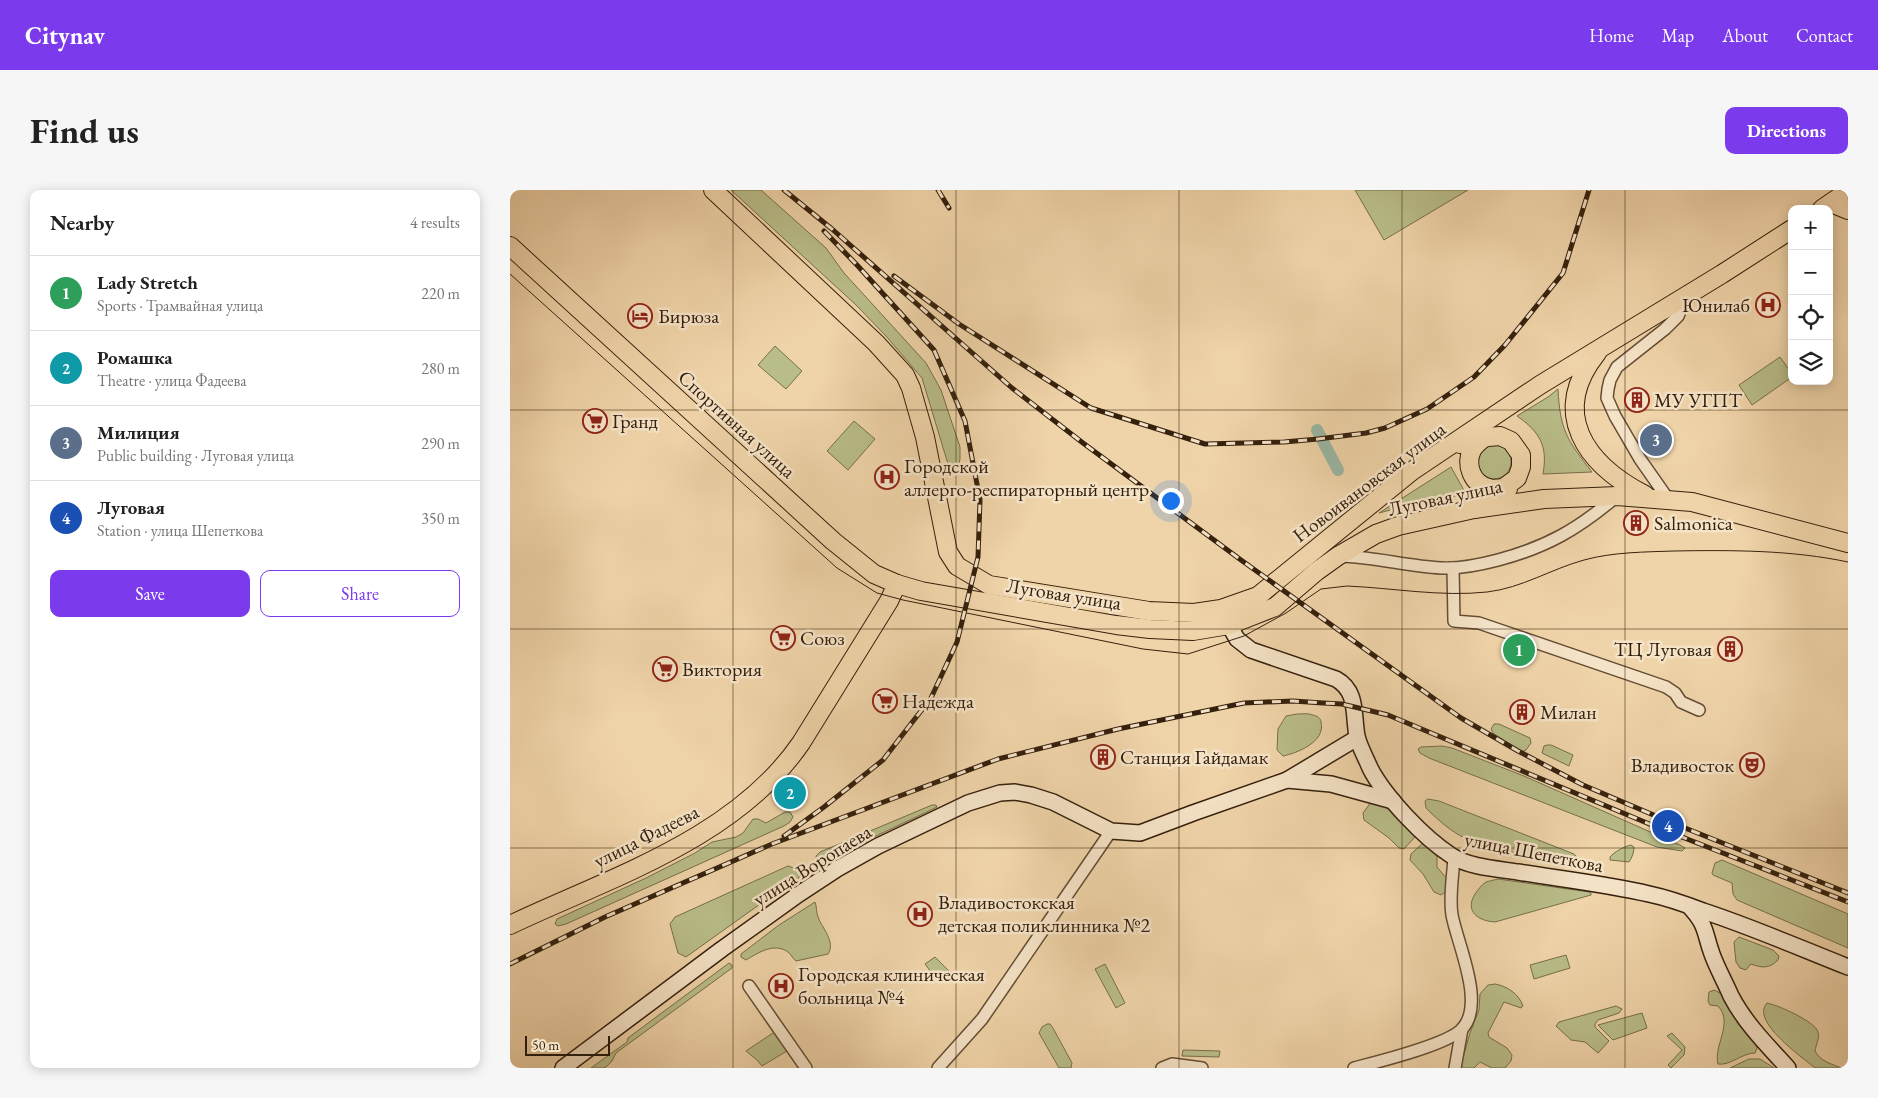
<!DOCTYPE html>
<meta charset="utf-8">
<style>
:root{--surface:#fff;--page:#f6f6f6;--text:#222;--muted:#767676;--line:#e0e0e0;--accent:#7c3aed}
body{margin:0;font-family:"EB Garamond",serif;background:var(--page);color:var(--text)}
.controls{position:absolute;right:15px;top:15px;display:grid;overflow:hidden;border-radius:10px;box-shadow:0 2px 12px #0003}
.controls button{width:45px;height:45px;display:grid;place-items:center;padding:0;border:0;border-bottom:1px solid var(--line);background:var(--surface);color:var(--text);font:25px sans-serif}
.scale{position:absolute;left:15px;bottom:12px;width:85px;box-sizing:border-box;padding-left:5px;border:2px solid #35200d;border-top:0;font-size:14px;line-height:18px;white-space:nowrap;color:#35200d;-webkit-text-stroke:4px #f5e3c7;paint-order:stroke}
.you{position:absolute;left:660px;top:310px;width:18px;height:18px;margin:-12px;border:4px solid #fff;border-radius:50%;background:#1a73e8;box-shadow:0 0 0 8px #1a73e833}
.badge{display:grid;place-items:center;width:32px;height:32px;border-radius:50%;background:var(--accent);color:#fff;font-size:16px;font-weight:700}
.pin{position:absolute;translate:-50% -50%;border:2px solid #fff;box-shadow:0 1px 5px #0006}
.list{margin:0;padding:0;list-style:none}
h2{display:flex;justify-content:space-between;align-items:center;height:65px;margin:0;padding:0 20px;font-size:21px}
h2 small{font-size:16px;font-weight:400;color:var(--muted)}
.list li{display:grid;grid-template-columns:32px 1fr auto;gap:15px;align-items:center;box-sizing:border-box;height:75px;padding:0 20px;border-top:1px solid var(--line)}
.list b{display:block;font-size:19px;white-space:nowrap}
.list p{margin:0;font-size:16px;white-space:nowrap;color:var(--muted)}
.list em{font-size:16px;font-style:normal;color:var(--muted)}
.actions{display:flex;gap:10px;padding:15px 20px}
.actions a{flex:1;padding:11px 0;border:1px solid var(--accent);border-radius:10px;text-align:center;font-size:18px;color:var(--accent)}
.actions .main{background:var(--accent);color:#fff}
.icon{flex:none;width:28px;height:28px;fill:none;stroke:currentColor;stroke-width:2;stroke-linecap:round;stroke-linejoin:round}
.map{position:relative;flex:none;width:1338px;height:878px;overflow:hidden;border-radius:10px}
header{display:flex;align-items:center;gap:30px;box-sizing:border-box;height:70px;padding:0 25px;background:var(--accent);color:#fff}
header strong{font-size:24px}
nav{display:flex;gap:28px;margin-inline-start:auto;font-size:18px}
.intro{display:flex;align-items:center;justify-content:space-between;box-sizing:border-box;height:120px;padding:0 30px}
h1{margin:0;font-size:35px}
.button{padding:12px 22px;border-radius:10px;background:var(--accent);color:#fff;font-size:18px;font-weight:700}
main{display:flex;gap:30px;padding:0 30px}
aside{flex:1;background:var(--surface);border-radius:10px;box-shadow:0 2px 12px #0003}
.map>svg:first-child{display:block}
.green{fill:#b9bd89;stroke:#776e4b}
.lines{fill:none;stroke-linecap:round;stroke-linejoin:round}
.canal{stroke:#9bb8a5;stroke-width:12}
.minor-casing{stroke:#644d34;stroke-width:14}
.secondary-casing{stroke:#35200d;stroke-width:18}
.primary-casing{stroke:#35200d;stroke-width:20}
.minor{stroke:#f5e3c7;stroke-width:11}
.secondary{stroke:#f5e3c7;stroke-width:15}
.primary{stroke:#f0d4a9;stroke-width:18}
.tram{stroke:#35200d;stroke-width:1}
.rail-casing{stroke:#35200d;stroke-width:5}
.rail{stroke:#f5e3c7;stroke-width:3;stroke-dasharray:9;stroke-linecap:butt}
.grid{fill:none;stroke:#35200d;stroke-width:1;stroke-opacity:0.55}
.labels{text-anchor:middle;stroke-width:5;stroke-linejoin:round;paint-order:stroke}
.poi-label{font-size:20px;fill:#35200d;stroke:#f5e3c7;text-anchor:start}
.street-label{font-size:20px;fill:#35200d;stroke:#f5e3c7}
</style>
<header>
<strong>Citynav</strong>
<nav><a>Home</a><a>Map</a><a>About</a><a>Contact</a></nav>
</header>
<div class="intro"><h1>Find us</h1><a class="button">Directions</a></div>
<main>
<aside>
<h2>Nearby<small>4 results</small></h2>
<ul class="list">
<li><span class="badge" style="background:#2e9e5b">1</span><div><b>Lady Stretch</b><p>Sports · Трамвайная улица</p></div><em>220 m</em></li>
<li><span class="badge" style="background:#0f9aa8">2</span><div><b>Ромашка</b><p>Theatre · улица Фадеева</p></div><em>280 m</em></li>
<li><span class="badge" style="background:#5c6f8a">3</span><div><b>Милиция</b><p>Public building · Луговая улица</p></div><em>290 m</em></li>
<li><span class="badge" style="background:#1a4fb4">4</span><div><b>Луговая</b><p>Station · улица Шепеткова</p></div><em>350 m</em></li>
</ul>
<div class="actions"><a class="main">Save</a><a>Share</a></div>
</aside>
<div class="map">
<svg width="1338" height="878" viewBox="0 0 1338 878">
<rect width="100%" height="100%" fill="#f0d4a9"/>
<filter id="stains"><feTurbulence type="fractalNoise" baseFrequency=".004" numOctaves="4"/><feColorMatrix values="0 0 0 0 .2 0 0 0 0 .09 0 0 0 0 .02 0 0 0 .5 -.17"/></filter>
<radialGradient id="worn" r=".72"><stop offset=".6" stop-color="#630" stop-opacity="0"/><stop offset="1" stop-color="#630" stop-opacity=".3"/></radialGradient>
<g class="green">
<path d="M221,0H251L316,58L334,83L416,173L431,200L450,257V269L449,274L445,278L438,274L412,188L376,146L346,115Z"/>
<path d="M845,0H958L874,50Z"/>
<path d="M265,156L292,181L276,199L248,175Z"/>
<path d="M1270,167L1282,184V187L1242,215L1229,195Z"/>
<path d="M1048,199C1050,240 1057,250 1082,282L1033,284C1038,256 1030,242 1007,226L1038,207Z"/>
<path d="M344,231L365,249L338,280L317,261Z"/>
<circle cx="984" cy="272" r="17"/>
<path d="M941,277L956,304L910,312L869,323Z"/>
<path d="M787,524C792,524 798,523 803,525C807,526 811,528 811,532C816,552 787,563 773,566L767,560L768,539L776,526Z"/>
<path d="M984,534H989L1020,548L1021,553L1016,560L1012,562L983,543L981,539Z"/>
<path d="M1037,555H1041L1063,565L1059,576L1032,563L1034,556Z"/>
<path d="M932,556L942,558L1014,586L1172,656L1175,658L1172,661L1147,657L919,568L910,563L908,559L911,557Z"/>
<path d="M918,609L929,611L1064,664L1067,667V670L1065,671C1032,668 977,661 949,645C937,638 926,628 916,618L915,611Z"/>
<path d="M861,612L874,615L905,642V647L894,659L889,658L879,648L854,630L853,623Z"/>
<path d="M422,615H426L427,617L368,645L314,673L310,674L307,672L306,666L310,662Z"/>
<path d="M275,622H280L283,627L280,632L274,636L56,734L48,736L45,734L47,729L136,688L185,663L202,652L226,647L233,643L243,629H248L256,633Z"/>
<path d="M914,652L927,663V677L937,689V701L931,705L924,702L913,684L900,670L901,664Z"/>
<path d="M1121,655L1124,657C1124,662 1122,668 1119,672L1100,670V667C1104,662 1115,656 1121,655Z"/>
<path d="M1212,670L1338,724V758L1227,710L1223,704L1222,693L1203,685L1202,683L1205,673Z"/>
<path d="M278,676L287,679L290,686L287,690L253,712L176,767L168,763L160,734L165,727Z"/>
<path d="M988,689L1079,702L1081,703V705L985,732C969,731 954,722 965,704C968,700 971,695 976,692C979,691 984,690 988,689Z"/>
<path d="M305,712C307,717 306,722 308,727C312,738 326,752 318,764L286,771C282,768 281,764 278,762C264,752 248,763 236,770L231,767V764L269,735Z"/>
<path d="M1229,747L1263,760L1269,766L1268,770C1259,779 1252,778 1241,774L1236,780L1230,778L1226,772L1224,752Z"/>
<path d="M1056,765L1060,778L1024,789L1020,775Z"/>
<path d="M425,767L441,783L433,791H428L415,774Z"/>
<path d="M219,773L222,775V778L106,863L102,871L95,878H81L117,852L118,848Z"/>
<path d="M595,774L615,813L606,818L585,779Z"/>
<path d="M985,794C997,796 1009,804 1013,816L1011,818L994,812L978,843L979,847L997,858L1002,865L1001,871L995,878H982L970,872L964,878H950L960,843L969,820L970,804L978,795Z"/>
<path d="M1204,800L1212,804L1229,835L1246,854L1247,858L1245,863C1232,863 1220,876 1208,874C1203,856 1224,833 1208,816L1200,815L1198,811L1199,802Z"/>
<path d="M1257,813C1268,815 1306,832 1308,842C1310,848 1306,854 1305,861C1310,871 1321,874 1332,878H1305C1292,867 1240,831 1257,813Z"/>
<path d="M1106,816L1112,819L1109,823L1088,830L1085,834V837L1099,851L1088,863L1075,852L1061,850L1046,836L1049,832Z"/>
<path d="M1132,823L1137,838L1103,850L1088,835Z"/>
<path d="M537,834H540L543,838L562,873L561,878H549L529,843L532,837Z"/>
<path d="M269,839L282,858L252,876L247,870L236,861Z"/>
<path d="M1162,843L1175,857L1174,865L1161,878L1158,875L1172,860L1157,846Z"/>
<path d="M673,860L710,861L709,867L672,866Z"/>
<path d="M1239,869H1250L1264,878H1220Z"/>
</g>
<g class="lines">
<path class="canal" d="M807,240L828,280"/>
<defs>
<g id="minor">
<path d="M1158,309L1130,269L1105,226L1097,208L1098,199L1100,190L1107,177L1155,139L1168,126L1176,107"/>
<path d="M830,366C864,367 897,376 931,378C951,379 969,375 988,370C1037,357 1068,339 1107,306"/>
<path d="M943,378L944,431L969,433L1156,497L1165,503L1171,512L1189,520"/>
<path d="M239,796L296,878"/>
<path d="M428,878L472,829L601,641"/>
<path d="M652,878L662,874L692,878"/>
<path d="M844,878C867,872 937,855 952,839C976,814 947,753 942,725C939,707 943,686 944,667"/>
<path d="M945,878L952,839"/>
</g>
<g id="secondary">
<path d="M719,435L727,449L741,460L826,489C848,501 843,525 847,546C849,556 856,568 860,578C875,607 914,648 942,666C958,677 989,679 1008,682C1051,689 1096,694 1139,704C1158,708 1175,714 1193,721C1242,737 1290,758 1338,777"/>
<path d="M777,590L821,594L883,611"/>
<path d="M1179,716C1197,735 1194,742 1202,764C1207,778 1215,792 1221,806C1235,833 1257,855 1278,878"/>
<path d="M53,878L212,759L289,704L327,679L368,656L458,613L490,603L505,602L521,605L543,612L601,641L630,643L683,623L777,590L847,548"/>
</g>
<g id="primary">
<path d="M203,0L366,153L395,185L401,198L415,247L438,362L447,376L479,395L639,421L684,423L711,419L748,406L902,281L1030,195L1212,84L1282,39"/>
<path d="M1321,13L1338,20"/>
<path d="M1312,19L1338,1"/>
<path d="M0,56L323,351L364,384L387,394L411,401L606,435L640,439L683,441L719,435L765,417L807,381L828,366L866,344L888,336L964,319L1034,309L1107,306L1182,312L1338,353"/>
<path d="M1087,163C1039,223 1075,274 1135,305"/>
<path d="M975,246C971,251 965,254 962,260C955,275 962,294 979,298C985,300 991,297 998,299"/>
<path d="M950,254L978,247L990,246L1001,251L1011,265V277L1007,288L965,319"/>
<path d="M0,735C101,687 225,649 291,553L379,411L387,394"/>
</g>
</defs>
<use href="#minor" class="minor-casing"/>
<use href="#secondary" class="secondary-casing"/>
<use href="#primary" class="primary-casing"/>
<use href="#minor" class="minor"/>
<use href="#secondary" class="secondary"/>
<use href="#primary" class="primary"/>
<path class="tram" d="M0,84L327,378L367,403L393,410L633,459L678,464L734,446L776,423L811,399L837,396C883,398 931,407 977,402C1012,398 1041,379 1074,370C1103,362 1135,362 1164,361C1222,360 1282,360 1338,372"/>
<defs>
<g id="rail">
<path d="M274,0L322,39L502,198L573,253L731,370L951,528L1008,561L1073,595L1160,632L1338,703"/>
<path d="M428,0L439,18"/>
<path d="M384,86L449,134L581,218L695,254L774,252L808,249L856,243L875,238L917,219L964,187L995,155L1053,83L1079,0"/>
<path d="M274,646L314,617L373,570L421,508L447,452L468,367L470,310L455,231L424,160L347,75L314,41"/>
<path d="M0,774L95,727L262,654L488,569L608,539L734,513L783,511L813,513L832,514L878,525L1149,638L1338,712"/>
</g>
</defs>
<use href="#rail" class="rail-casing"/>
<use href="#rail" class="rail"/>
</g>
<path class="grid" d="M223,0V878M446,0V878M669,0V878M892,0V878M1115,0V878M0,220H1338M0,439H1338M0,658H1338"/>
<defs>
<symbol id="hospital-ring" viewBox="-11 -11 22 22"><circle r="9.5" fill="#f5e3c7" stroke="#8f2418" stroke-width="1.5"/><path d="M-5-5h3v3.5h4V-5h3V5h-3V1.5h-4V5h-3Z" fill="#8f2418"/></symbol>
<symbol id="hotel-ring" viewBox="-11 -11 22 22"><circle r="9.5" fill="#f5e3c7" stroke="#8f2418" stroke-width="1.5"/><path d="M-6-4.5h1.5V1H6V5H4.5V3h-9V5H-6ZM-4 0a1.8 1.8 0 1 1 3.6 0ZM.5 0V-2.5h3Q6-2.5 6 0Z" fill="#8f2418"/></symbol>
<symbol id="building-ring" viewBox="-11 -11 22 22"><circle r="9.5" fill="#f5e3c7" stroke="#8f2418" stroke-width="1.5"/><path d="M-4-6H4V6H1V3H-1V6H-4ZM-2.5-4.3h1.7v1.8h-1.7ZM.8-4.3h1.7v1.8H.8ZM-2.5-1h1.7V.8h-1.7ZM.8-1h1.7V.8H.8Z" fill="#8f2418"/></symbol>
<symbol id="supermarket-ring" viewBox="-11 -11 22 22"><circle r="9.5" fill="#f5e3c7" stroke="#8f2418" stroke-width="1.5"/><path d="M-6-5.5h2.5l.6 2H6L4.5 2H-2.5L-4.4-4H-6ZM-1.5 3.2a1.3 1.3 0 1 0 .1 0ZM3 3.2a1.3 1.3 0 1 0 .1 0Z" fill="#8f2418"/></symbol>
<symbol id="theatre-ring" viewBox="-11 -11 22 22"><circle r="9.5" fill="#f5e3c7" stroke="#8f2418" stroke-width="1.5"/><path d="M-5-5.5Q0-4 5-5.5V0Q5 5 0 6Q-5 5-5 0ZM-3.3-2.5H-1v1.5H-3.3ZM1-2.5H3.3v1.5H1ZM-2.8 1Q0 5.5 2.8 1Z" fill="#8f2418"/></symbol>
</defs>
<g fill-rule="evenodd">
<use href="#hospital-ring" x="1244" y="101" width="28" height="28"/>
<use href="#hotel-ring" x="116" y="112" width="28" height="28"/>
<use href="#building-ring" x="1113" y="196" width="28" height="28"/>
<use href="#supermarket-ring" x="71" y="217" width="28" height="28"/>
<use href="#hospital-ring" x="363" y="273" width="28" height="28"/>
<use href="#building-ring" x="1112" y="319" width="28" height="28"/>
<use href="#supermarket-ring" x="259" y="434" width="28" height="28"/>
<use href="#building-ring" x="1206" y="445" width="28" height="28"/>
<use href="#supermarket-ring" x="141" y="465" width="28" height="28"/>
<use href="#supermarket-ring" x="361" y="497" width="28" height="28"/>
<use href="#building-ring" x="998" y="508" width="28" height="28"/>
<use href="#building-ring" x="579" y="553" width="28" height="28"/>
<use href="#theatre-ring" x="1228" y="561" width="28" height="28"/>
<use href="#hospital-ring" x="396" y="710" width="28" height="28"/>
<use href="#hospital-ring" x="257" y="782" width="28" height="28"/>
</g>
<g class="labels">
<g class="poi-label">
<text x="1240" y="122" text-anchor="end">Юнилаб</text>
<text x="148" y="133">Бирюза</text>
<text x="1144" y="217">МУ УГПТ</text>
<text x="102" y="238">Гранд</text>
<text x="394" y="283">Городской<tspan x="394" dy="23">аллерго-респираторный центр</tspan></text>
<text x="1144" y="340">Salmonica</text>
<text x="290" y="455">Союз</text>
<text x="1202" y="466" text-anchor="end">ТЦ Луговая</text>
<text x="172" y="486">Виктория</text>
<text x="392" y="518">Надежда</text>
<text x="1030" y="529">Милан</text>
<text x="610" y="574">Станция Гайдамак</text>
<text x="1224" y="582" text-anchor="end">Владивосток</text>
<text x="428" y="719">Владивостокская<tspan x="428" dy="23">детская поликлинника №2</tspan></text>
<text x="288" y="791">Городская клиническая<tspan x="288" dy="23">больница №4</tspan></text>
</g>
<g class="street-label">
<text transform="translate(227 234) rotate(42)" y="7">Спортивная улица</text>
<text transform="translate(859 292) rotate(-37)" y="7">Новоивановская улица</text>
<text transform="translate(935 307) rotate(-12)" y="7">Луговая улица</text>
<text transform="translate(554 404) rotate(9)" y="7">Луговая улица</text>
<text transform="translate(136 646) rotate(-27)" y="7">улица Фадеева</text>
<text transform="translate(1024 662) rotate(11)" y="7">улица Шепеткова</text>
<text transform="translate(302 675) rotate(-32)" y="7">улица Воропаева</text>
</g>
</g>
<rect width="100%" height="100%" filter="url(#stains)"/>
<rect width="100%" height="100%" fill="url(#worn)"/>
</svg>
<div class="controls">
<button>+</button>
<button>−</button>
<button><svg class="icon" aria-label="locate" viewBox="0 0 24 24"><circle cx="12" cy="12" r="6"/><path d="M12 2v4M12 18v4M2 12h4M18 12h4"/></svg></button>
<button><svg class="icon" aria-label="layers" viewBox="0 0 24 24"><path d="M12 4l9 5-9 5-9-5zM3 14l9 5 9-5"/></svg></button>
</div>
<div class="scale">50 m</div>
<div class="you"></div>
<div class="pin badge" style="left:1009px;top:460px;background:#2e9e5b">1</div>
<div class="pin badge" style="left:280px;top:603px;background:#0f9aa8">2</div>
<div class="pin badge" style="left:1146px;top:250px;background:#5c6f8a">3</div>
<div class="pin badge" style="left:1158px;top:636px;background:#1a4fb4">4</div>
</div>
</main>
